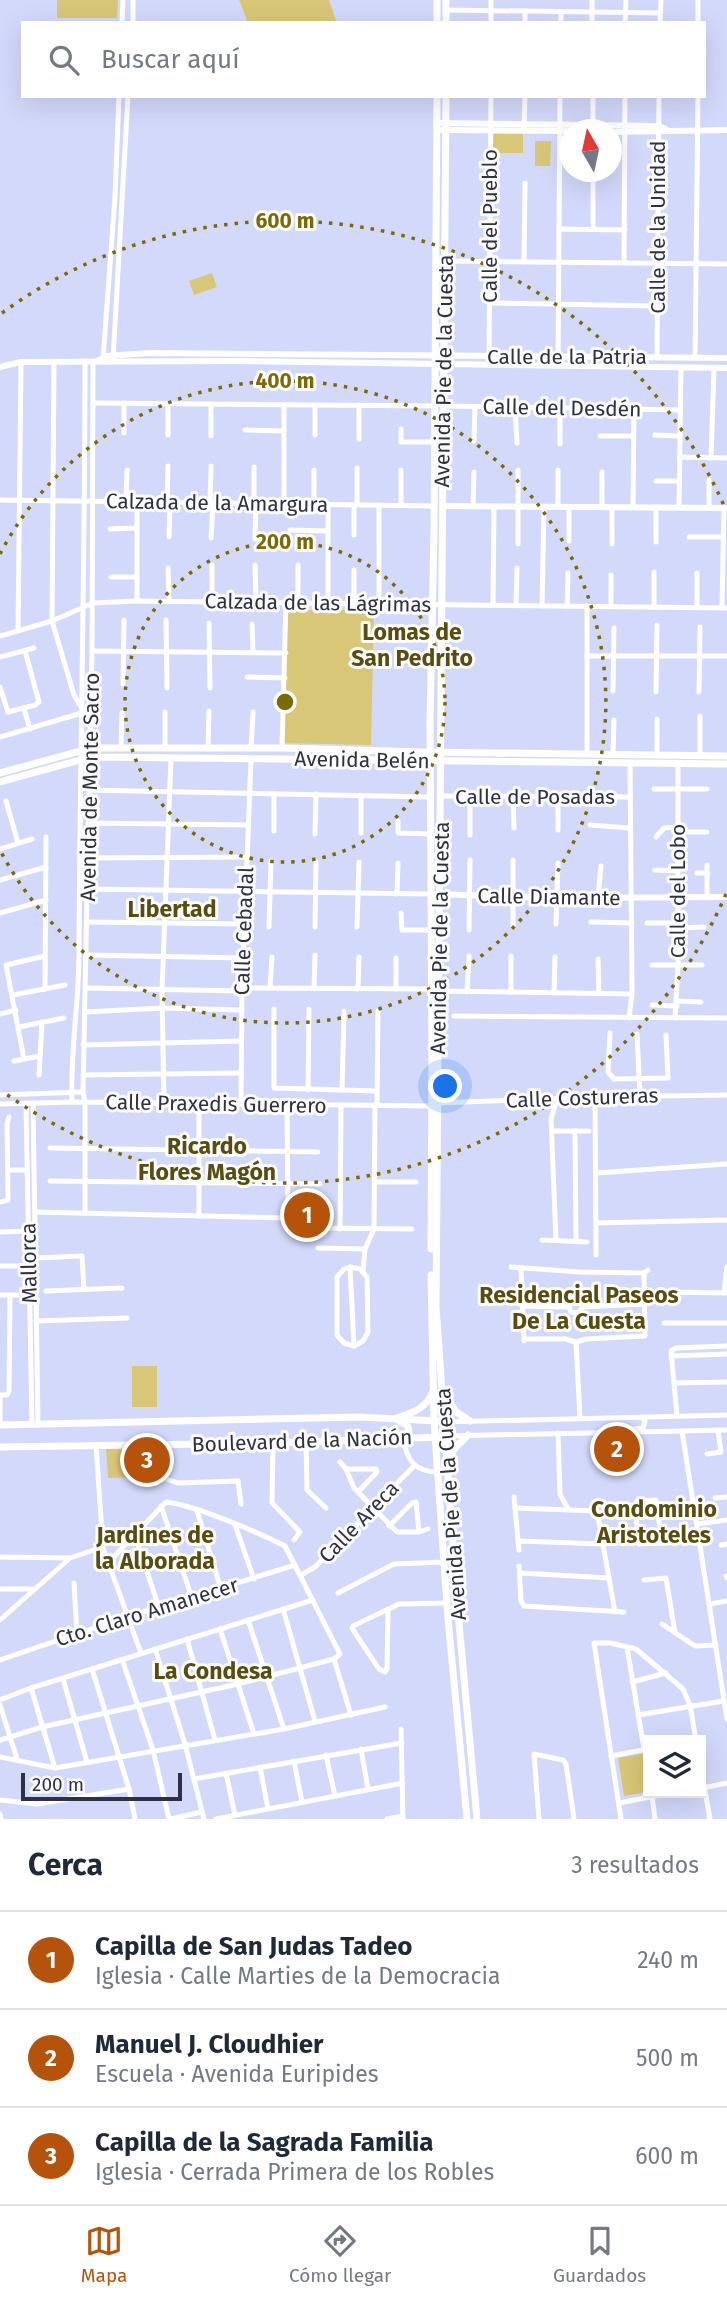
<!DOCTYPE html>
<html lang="es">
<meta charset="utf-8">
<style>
:root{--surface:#fff;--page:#f2f2f3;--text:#1f2937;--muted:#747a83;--line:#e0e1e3;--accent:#b45309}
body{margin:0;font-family:"Fira Sans",sans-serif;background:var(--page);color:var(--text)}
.controls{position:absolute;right:21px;bottom:21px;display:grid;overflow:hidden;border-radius:0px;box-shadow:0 7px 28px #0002}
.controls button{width:63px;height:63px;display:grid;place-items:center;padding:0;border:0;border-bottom:2px solid var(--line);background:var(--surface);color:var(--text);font:35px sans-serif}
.compass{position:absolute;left:559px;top:119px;width:63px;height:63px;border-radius:50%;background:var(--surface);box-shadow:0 7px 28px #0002;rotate:351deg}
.scale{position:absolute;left:21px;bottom:18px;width:161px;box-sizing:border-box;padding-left:7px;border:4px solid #2e3141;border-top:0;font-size:19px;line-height:24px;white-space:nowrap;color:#2e3141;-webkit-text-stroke:5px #fcfcfc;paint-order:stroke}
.you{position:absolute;left:446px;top:1087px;width:24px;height:24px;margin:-18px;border:5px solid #fff;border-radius:50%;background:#1a73e8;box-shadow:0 0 0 10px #1a73e833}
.badge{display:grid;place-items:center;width:46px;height:46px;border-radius:50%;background:var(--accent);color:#fff;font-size:23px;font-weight:700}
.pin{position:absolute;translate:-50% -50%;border:4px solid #fff;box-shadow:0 2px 7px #0006}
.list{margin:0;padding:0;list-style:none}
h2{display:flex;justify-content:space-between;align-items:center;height:91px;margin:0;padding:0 28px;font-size:30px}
h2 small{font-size:23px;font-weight:400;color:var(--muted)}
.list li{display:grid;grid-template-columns:46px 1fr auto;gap:21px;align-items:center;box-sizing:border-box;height:98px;padding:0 28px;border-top:2px solid var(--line)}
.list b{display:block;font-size:26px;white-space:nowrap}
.list p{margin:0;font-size:23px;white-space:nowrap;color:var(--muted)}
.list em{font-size:23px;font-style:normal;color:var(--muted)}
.icon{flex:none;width:38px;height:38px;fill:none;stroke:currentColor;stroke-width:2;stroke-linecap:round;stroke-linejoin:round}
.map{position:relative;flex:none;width:727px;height:1819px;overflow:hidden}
.search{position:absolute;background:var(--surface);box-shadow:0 7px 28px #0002;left:21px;right:21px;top:21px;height:77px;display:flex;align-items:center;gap:18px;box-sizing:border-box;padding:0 24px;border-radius:0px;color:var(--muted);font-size:26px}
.sheet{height:385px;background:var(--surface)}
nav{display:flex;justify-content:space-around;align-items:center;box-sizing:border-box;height:98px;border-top:2px solid var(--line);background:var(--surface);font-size:19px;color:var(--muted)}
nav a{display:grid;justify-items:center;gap:4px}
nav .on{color:var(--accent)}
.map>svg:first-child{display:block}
.green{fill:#d8c776}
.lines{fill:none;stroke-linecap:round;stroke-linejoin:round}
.minor{stroke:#fff;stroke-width:5}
.tertiary{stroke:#fff;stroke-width:6}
.secondary{stroke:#fff;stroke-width:7}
.ring{fill:none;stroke:#7b6a02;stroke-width:3.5;stroke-dasharray:3.5 7}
.labels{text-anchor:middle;stroke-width:6;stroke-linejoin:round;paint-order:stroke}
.street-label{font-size:21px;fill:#2e3141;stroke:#fcfcfc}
.neighbourhood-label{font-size:23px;font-weight:bold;fill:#584d0d;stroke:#fcfcfc}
.centre{fill:#7b6a02;stroke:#fcfcfc;stroke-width:3.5}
.ring-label{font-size:21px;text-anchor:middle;font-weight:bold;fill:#7b6a02;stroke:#fcfcfc;stroke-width:6;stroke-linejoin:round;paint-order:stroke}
</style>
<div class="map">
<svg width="727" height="1819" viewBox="0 0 727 1819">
<rect width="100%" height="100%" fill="#d3d9fb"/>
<g class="green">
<path d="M57,0H118L117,18H57Z"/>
<path d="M239,0H329L337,23H248Z"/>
<path d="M492,134H523V153H493Z"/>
<path d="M535,141H551L550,166H535Z"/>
<path d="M212,273L217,287L194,295L189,281Z"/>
<path d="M287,610H374L371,745L284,743Z"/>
<rect x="132" y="1366" width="25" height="41"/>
<path d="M142,1447L143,1464L152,1465L153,1476L108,1478L106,1448Z"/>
<path d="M648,1753V1792L624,1796L618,1758Z"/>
</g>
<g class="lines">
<g class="minor">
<path d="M491,0V23"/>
<path d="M446,10L660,13"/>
<path d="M122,23L123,0"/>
<path d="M133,23V0"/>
<path d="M525,23V11"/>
<path d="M561,23V12"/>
<path d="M592,23V0"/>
<path d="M625,23L626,0"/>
<path d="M660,23L661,0"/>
<path d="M698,23V0"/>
<path d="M593,96V130"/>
<path d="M524,128L525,96"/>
<path d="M593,172V229"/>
<path d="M559,229L625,230"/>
<path d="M446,261L727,264"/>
<path d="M524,262L525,183"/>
<path d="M624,263L625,96"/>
<path d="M490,303L658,306"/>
<path d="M489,356L491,96"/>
<path d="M657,358L659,96"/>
<path d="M695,358L698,96"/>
<path d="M103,359L115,197L119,96"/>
<path d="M113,359L128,96"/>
<path d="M54,362L52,621L74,695L81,707"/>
<path d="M558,366L560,96"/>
<path d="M93,403L435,406"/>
<path d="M168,404V435"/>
<path d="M359,405V439"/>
<path d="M444,406L680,410"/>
<path d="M515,408L517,443"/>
<path d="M401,429V442H434"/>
<path d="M245,430L284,431"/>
<path d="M124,433V403"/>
<path d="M315,435V405"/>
<path d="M655,435L680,436"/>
<path d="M211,436V404"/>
<path d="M600,436H633"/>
<path d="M474,441L475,407"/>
<path d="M560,444V408"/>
<path d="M679,457L727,458"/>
<path d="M711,458L714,368"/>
<path d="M357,468V505"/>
<path d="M518,470V544"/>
<path d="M558,470V507"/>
<path d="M602,472V507"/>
<path d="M656,481H679"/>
<path d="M0,500L434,506"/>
<path d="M126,501L127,470"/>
<path d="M167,502L168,466"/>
<path d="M210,503L211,466"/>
<path d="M254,503V467"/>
<path d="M284,504V405"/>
<path d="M314,504V470"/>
<path d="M328,504V603"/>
<path d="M401,505V470"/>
<path d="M473,506L474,472"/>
<path d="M633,507L634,409"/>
<path d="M656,507V542"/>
<path d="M679,508L681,367"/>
<path d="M709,508V480"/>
<path d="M110,529L137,528"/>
<path d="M290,530L328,531"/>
<path d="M354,535V505"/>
<path d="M169,537L170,503"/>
<path d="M689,537H723"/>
<path d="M211,538L213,503"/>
<path d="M255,539L256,503"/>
<path d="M569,541V507"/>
<path d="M612,544V507"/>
<path d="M255,565L256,602"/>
<path d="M168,568L169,601"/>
<path d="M111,577H137"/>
<path d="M137,601V502"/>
<path d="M212,602V565"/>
<path d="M298,603V565"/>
<path d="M354,604V570"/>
<path d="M379,604V505"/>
<path d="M493,605L494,506"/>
<path d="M516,605L517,568"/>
<path d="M542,606L544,507"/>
<path d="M567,606L568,573"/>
<path d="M587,606V754"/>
<path d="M611,606V575"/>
<path d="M654,607V572"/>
<path d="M697,607V573"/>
<path d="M722,608L724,508"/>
<path d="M166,620L167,688"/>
<path d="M209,623L210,688"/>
<path d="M252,624L253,652"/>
<path d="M18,631L21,362"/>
<path d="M0,636L52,621L93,603L137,601L727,608"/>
<path d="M92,651L286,653"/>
<path d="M587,656H727"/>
<path d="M0,657L34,648"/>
<path d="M247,677L285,678"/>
<path d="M123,684L124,620"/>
<path d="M0,687L8,712L35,705L39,702L25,651"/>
<path d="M613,691L614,628"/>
<path d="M656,692L657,625"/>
<path d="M699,692L700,627"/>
<path d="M24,709L30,729"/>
<path d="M700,716V755"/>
<path d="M0,737L82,713"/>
<path d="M121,748L122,713"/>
<path d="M165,748V712"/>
<path d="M208,748L209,711"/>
<path d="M282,748L286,602"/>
<path d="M251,749L253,712"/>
<path d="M613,754L614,720"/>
<path d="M657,755V719"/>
<path d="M654,789H707"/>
<path d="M89,790L431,797"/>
<path d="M441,796L630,797"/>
<path d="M470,797V835"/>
<path d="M513,797L514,828"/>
<path d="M6,801L18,843"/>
<path d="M398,821V833L431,834"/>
<path d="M88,823L248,825"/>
<path d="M590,825L630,828"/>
<path d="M558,830V797"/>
<path d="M274,831V794"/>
<path d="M678,832H707"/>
<path d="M361,833V796"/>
<path d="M315,834L316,794"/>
<path d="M656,837L664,828L678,827"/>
<path d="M0,849L32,839"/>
<path d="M88,858L247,857"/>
<path d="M707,865V897"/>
<path d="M655,870L678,871"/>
<path d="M697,873H708"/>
<path d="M0,880L46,867"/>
<path d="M87,889L431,894"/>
<path d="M397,894L398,863"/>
<path d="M598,897L601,866"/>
<path d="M0,913L46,900"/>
<path d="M401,913L402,930H431"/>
<path d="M87,922L244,924"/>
<path d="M591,922L632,923"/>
<path d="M647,923H679"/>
<path d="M556,924L558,863"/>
<path d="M513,926V860"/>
<path d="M269,927L271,861"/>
<path d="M315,927L316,862"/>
<path d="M357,927L359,862"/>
<path d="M678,928L704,927"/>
<path d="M469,930L470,860"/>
<path d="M87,955L243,958"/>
<path d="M598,959L599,993"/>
<path d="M652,965H702"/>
<path d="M86,988L242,991"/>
<path d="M242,988L432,989"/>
<path d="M270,988L272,957"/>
<path d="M314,988L315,955"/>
<path d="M45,989L46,837"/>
<path d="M358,989L359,957"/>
<path d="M396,989V958"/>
<path d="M439,991L632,994"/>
<path d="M467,992L469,956"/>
<path d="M511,992V956"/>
<path d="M554,992L555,957"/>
<path d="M13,995L65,985"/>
<path d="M677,1001L701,1002"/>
<path d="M652,1005L677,1006"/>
<path d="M274,1009V1088L377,1091"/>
<path d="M85,1012L162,1008L242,1010"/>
<path d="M0,1014L16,1010"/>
<path d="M454,1016L727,1018"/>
<path d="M629,1018L632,994L630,763"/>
<path d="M675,1018L678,964V764"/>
<path d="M19,1027L64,1018"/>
<path d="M610,1033L608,1072L614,1079L668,1078L666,1035"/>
<path d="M637,1034L640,1096"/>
<path d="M83,1045L241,1041"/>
<path d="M24,1059L6,965L45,956"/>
<path d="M14,1061L40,1056"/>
<path d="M39,1075L42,1022"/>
<path d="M83,1075L241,1073"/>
<path d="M308,1090L309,1009"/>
<path d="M342,1090L344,1011"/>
<path d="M0,1095L83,1092"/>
<path d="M595,1097L596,1255"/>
<path d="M72,1102C70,1053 79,1003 79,954C80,756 85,559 85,361"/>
<path d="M26,1103L32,1424"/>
<path d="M33,1103L38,1423"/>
<path d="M164,1103L162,990L171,758"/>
<path d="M0,1104L72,1102L432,1106L438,1103L595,1097L727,1095"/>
<path d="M199,1104V1216"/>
<path d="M241,1104L242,988L251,759"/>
<path d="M287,1105L288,1218"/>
<path d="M377,1105L378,1011"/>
<path d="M552,1131H589"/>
<path d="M575,1131L576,1240"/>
<path d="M50,1148L318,1152"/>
<path d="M8,1170H27"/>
<path d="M596,1173L727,1164"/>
<path d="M50,1181L320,1184"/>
<path d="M375,1182H416"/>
<path d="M0,1202L8,1200L7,1124L9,1117"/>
<path d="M35,1212L288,1218L319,1228L412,1229"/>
<path d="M85,1212V1103L83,1090L92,651L93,361"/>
<path d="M596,1223L727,1220"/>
<path d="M340,1229L341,1105"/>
<path d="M0,1232L32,1231"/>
<path d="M542,1240L587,1242"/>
<path d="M556,1240L551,1119L557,1099"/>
<path d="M318,1248L365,1249"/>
<path d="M36,1258L82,1256L84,1289"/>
<path d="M0,1266H18"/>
<path d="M350,1267L360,1269L367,1277L368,1332L363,1341L354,1346L344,1343L337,1335V1277L344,1269Z"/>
<path d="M350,1267L354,1346"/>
<path d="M511,1267L580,1272L644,1273L648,1270"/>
<path d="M521,1268L524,1341"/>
<path d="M363,1271L365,1249L374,1229L375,1105"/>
<path d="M46,1291L122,1288"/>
<path d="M664,1292L727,1293"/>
<path d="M724,1292L727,1267"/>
<path d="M0,1295H17"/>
<path d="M522,1306L569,1307L571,1312L576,1313L580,1311L582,1307"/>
<path d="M569,1307L571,1303L575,1301L580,1302L582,1307L644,1304"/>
<path d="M36,1321L127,1318"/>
<path d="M664,1323H727"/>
<path d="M524,1339H565L576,1342L586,1339L645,1336L644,1273"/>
<path d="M576,1342L580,1418"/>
<path d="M671,1356L727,1354"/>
<path d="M674,1383L727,1382"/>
<path d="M677,1416L671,1351L676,1348L727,1346"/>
<path d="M443,1422L727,1415"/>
<path d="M0,1425V1395H7L9,1391L10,1295"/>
<path d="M633,1429L643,1428L645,1421L642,1418"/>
<path d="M682,1431L727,1719"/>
<path d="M558,1433L560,1494L568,1509"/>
<path d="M444,1436L727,1430"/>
<path d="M404,1439C406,1461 416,1472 438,1472"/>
<path d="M306,1442L307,1490L326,1508"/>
<path d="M273,1443L272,1503L300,1532L294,1540"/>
<path d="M96,1445L103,1548L141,1653"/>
<path d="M155,1445L156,1471L160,1477L178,1483L238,1481L241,1504"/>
<path d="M707,1454L721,1452L718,1430"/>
<path d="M340,1462L346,1469L354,1488L397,1532H419L428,1529"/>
<path d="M346,1469H376L377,1472L358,1492"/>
<path d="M514,1497L519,1550"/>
<path d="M715,1498L727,1497"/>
<path d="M637,1501L656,1500L662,1543"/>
<path d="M161,1506L192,1598"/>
<path d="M515,1508L597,1511L615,1612"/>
<path d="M197,1511L221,1589"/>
<path d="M636,1516L639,1544L662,1543L699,1536"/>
<path d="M697,1524L727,1520"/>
<path d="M235,1525L254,1579"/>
<path d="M389,1526L412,1503L416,1502L419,1532"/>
<path d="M135,1535L159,1608"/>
<path d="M518,1541L603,1544"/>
<path d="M721,1545L727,1544"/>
<path d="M0,1557L70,1558"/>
<path d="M519,1566L521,1601L524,1606L624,1612"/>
<path d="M520,1573L609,1578"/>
<path d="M301,1575L315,1567L415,1465"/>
<path d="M726,1576L727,1578"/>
<path d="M644,1580L666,1578L675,1633"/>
<path d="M74,1583L77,1635"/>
<path d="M0,1589H32"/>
<path d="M338,1593L394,1564L444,1562"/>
<path d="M710,1604L727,1601"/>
<path d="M283,1609L315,1721"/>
<path d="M388,1609L387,1669L385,1672L379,1669L352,1628L353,1626L399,1604L447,1603"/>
<path d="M0,1620L70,1558L97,1549"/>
<path d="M248,1620L284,1729"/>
<path d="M662,1624L695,1646L716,1645"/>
<path d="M220,1629L254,1734"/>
<path d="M187,1639L215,1740"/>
<path d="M627,1647L644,1749"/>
<path d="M155,1649L185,1744L204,1819"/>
<path d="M122,1659L153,1750L169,1819"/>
<path d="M334,1659L351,1715"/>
<path d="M0,1660L127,1617L295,1565"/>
<path d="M92,1669L129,1789L135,1819"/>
<path d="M63,1679L87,1762"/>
<path d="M632,1682L666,1673"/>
<path d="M31,1688L55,1768"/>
<path d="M0,1700L31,1688L313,1600"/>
<path d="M0,1705L17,1759"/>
<path d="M638,1715L724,1701"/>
<path d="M401,1729L403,1819"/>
<path d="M0,1740L42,1727L238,1684L334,1659L340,1654L285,1546C257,1532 195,1505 166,1502L108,1563"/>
<path d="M361,1749L368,1789"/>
<path d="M326,1755L335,1796"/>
<path d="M611,1756L648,1749"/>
<path d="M0,1757L55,1768L284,1729L385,1707"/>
<path d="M294,1761L302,1802"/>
<path d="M260,1767L268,1809"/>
<path d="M701,1768L710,1819"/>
<path d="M226,1773L235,1815"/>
<path d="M194,1779L402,1743"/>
<path d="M703,1788L727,1783"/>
<path d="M652,1796L655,1819"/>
<path d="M0,1800L37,1804L129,1789"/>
<path d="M619,1803L671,1793"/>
<path d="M0,1814L1,1819"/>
<path d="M171,1819L202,1812"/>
<path d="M216,1819L403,1783"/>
<path d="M387,1819L403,1816"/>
<path d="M539,1819L534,1754L563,1760L566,1764L574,1819"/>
<path d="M621,1819L594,1643H610L636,1649L683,1689L690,1705L696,1740"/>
</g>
<g class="tertiary">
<path d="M441,123L659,126L666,129"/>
<path d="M442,130L570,131"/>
<path d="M612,132L727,130"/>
<path d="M97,361L106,356L150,353L727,358"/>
<path d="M0,367L21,362L234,361L727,368"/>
<path d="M443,506L727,508"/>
<path d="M435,894L556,898L727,897"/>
</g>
<g class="secondary">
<path d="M437,23V0"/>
<path d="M446,23V0"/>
<path d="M446,96L436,1306L457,1602L477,1819"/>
<path d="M0,773L91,748H282L425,752L727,756"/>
<path d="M0,782L91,757L727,764"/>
<path d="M431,1249L432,1057L430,721L434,532L437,96"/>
<path d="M431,1275L434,1421L448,1619L467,1819"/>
<path d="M445,1394L456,1412L470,1421"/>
<path d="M397,1418C414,1412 426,1409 433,1391"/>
<path d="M0,1425L359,1417L437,1421"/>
<path d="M399,1436L406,1435L409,1430L407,1425L400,1422"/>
<path d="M0,1447L273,1443L440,1437"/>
<path d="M447,1466L454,1449L468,1435"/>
</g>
</g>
<g class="ring">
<circle cx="285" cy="702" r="160"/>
<path d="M0 554A321 321 0 1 1 0 850"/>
<path d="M726 894A481 481 0 0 1 2 1091M2 313A481 481 0 0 1 726 510"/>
</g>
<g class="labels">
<g class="street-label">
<text transform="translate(490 226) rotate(-90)" y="7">Calle del Pueblo</text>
<text transform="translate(658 227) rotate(-90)" y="7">Calle de la Unidad</text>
<text x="567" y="364">Calle de la Patria</text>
<text transform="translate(444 371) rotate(-89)" y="7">Avenida Pie de la Cuesta</text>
<text transform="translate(562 408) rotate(1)" y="7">Calle del Desdén</text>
<text transform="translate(217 503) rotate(1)" y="7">Calzada de la Amargura</text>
<text transform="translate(318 603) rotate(1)" y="7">Calzada de las Lágrimas</text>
<text transform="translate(362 760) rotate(1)" y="7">Avenida Belén</text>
<text transform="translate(90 787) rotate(-89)" y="7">Avenida de Monte Sacro</text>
<text x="535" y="804">Calle de Posadas</text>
<text transform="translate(678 891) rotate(-90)" y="7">Calle del Lobo</text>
<text transform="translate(549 897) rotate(1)" y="7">Calle Diamante</text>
<text transform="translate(244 931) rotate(-88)" y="7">Calle Cebadal</text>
<text transform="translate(440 938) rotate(-89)" y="7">Avenida Pie de la Cuesta</text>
<text transform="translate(582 1098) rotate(-2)" y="7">Calle Costureras</text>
<text transform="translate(216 1104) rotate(1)" y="7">Calle Praxedis Guerrero</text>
<text transform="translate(29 1263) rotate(-91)" y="7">Mallorca</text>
<text transform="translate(302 1441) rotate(-2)" y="7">Boulevard de la Nación</text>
<text transform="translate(451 1504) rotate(-94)" y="7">Avenida Pie de la Cuesta</text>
<text transform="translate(359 1522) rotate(-46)" y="7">Calle Areca</text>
<text transform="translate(147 1612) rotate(-17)" y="7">Cto. Claro Amanecer</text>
</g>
<g class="neighbourhood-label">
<text x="412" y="640">Lomas de<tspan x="412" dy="26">San Pedrito</tspan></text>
<text x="172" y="917">Libertad</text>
<text x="207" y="1154">Ricardo<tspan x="207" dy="26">Flores Magón</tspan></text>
<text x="579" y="1303">Residencial Paseos<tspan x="579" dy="26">De La Cuesta</tspan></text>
<text x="654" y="1517">Condominio<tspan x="654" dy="26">Aristoteles</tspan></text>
<text x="155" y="1543">Jardines de<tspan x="155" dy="26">la Alborada</tspan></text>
<text x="213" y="1679">La Condesa</text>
</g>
</g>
<circle cx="285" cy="702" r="10" class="centre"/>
<g class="ring-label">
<text x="285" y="228">600 m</text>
<text x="285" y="388">400 m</text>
<text x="285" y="549">200 m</text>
</g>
</svg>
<div class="controls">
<button><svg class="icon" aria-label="layers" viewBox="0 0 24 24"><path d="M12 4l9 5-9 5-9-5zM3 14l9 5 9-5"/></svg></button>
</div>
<svg class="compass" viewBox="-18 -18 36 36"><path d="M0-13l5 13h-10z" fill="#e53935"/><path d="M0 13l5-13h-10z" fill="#747a83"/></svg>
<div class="scale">200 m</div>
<div class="you"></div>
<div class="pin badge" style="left:307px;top:1215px">1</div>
<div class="pin badge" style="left:617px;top:1449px">2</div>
<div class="pin badge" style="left:147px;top:1460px">3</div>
<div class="search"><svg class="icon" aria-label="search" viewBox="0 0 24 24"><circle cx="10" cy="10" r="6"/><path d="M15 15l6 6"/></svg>Buscar aquí</div>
</div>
<section class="sheet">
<h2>Cerca<small>3 resultados</small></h2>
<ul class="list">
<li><span class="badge">1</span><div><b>Capilla de San Judas Tadeo</b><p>Iglesia · Calle Marties de la Democracia</p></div><em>240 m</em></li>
<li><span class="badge">2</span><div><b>Manuel J. Cloudhier</b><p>Escuela · Avenida Euripides</p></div><em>500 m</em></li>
<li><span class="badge">3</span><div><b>Capilla de la Sagrada Familia</b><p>Iglesia · Cerrada Primera de los Robles</p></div><em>600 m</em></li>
</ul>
</section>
<nav>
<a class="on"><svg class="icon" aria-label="map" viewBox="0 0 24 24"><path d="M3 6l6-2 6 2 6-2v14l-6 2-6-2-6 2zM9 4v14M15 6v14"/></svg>Mapa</a>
<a><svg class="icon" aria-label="directions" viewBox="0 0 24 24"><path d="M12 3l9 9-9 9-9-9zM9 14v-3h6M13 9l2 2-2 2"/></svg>Cómo llegar</a>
<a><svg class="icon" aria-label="saved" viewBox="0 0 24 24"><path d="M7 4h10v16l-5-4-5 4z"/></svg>Guardados</a>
</nav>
